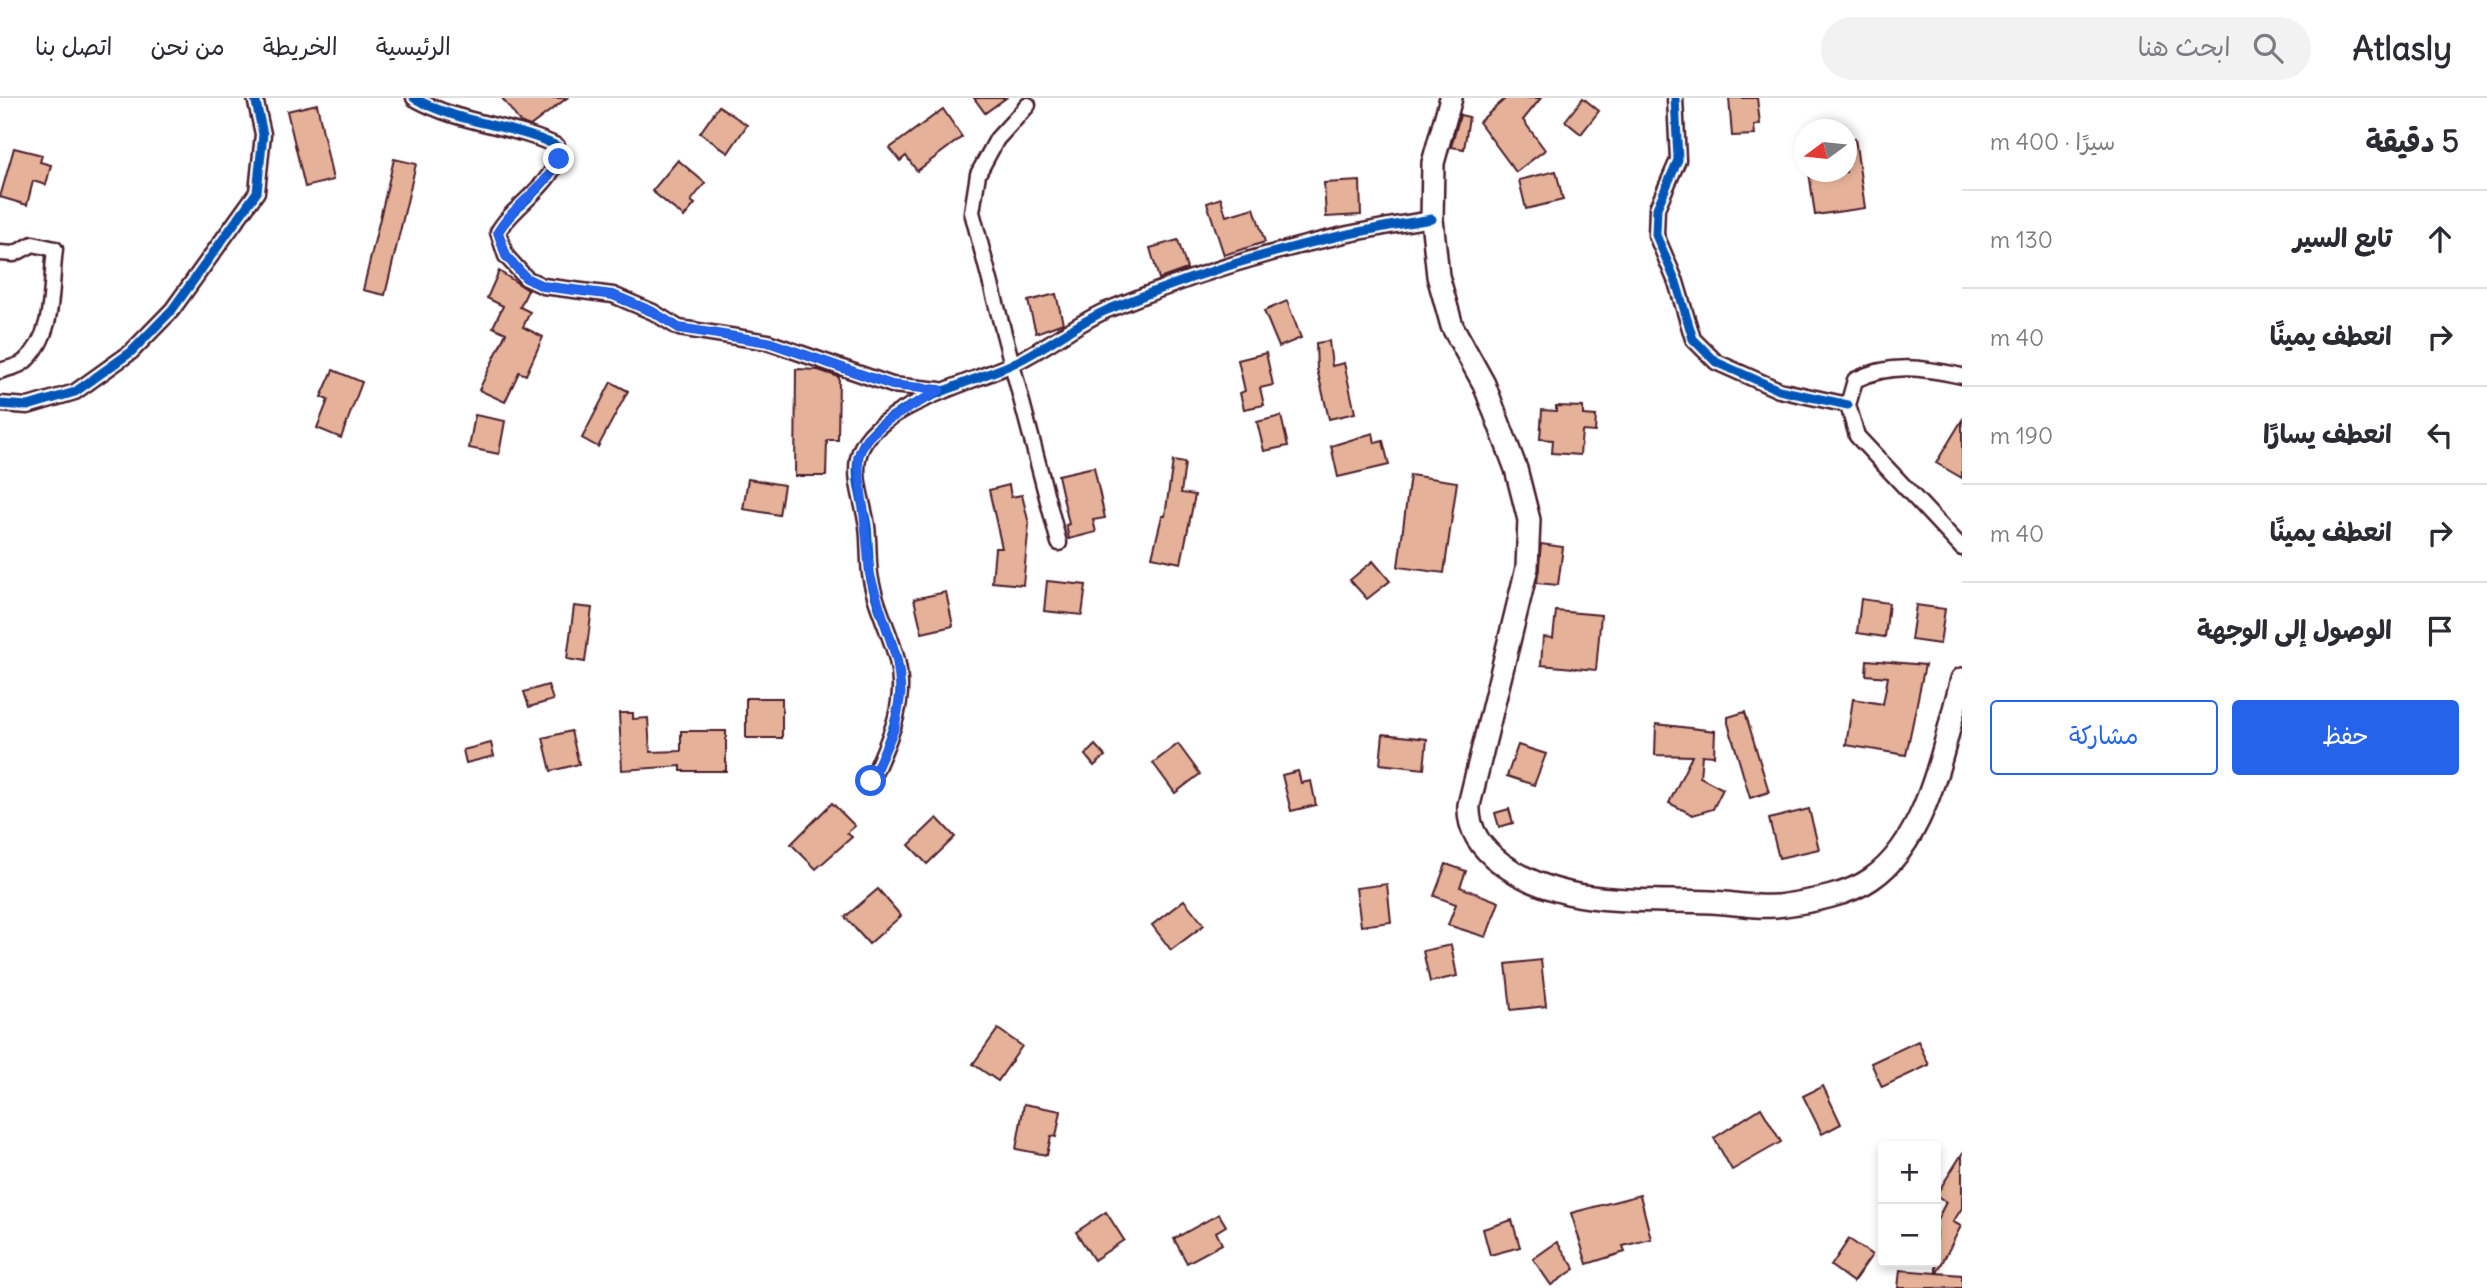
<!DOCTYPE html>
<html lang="ar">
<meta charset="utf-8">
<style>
:root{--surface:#fff;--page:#f2f2f3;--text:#2b2b33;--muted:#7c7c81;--line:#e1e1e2;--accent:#2563eb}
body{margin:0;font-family:Delius,"Playpen Sans Arabic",sans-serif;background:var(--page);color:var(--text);direction:rtl}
.controls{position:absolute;right:21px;bottom:21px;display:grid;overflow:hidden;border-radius:7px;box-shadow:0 4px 10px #0003}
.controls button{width:63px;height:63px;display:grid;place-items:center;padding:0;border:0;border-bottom:2px solid var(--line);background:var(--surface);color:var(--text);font:35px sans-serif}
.compass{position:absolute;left:1794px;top:21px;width:63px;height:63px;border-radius:50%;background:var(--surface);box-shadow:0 4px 10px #0003;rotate:255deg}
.stop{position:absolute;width:21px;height:21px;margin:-16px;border:5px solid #2563eb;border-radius:50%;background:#fff}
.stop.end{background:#2563eb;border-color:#fff;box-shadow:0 2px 7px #0008}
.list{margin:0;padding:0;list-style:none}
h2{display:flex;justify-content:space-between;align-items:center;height:91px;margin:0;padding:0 28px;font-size:30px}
h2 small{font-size:23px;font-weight:400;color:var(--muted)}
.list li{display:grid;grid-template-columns:46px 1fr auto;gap:21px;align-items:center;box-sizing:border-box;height:98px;padding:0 28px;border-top:2px solid var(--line)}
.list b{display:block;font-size:26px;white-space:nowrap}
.list em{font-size:23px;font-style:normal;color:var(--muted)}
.actions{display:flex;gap:14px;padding:21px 28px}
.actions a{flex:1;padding:16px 0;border:2px solid var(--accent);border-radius:7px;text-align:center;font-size:24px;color:var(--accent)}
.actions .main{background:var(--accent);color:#fff}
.icon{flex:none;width:38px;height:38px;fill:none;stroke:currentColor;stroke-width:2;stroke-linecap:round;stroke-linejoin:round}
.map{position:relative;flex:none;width:1962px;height:1190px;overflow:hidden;direction:ltr}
header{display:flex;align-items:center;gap:42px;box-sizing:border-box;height:98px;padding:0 35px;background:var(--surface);border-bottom:2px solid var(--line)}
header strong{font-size:33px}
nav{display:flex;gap:38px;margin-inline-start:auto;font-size:24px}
.search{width:490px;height:63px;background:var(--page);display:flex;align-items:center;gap:18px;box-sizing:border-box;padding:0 24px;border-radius:38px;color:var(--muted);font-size:26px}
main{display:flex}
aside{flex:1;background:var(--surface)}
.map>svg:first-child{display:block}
.building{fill:#e5b199;stroke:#4a1f2b;stroke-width:2}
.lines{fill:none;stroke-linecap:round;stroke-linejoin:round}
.minor-casing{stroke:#4a1f2b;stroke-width:19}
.secondary-casing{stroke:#4a1f2b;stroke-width:26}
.minor{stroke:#fff;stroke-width:14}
.secondary{stroke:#fff;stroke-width:21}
.cycleway-casing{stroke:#fff;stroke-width:13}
.cycleway{stroke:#0057b8;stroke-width:9}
.route{stroke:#2563eb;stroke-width:9}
</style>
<header>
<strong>Atlasly</strong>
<div class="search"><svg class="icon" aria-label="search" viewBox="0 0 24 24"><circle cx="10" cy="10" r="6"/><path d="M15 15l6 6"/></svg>ابحث هنا</div>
<nav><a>الرئيسية</a><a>الخريطة</a><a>من نحن</a><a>اتصل بنا</a></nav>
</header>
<main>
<aside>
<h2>5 دقيقة<small>سيرًا · 400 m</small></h2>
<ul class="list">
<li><svg class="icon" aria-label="ahead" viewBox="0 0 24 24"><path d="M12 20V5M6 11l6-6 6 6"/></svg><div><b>تابع السير</b></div><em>130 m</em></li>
<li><svg class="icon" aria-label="right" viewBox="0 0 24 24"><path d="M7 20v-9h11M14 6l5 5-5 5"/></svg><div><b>انعطف يمينًا</b></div><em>40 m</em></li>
<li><svg class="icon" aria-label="left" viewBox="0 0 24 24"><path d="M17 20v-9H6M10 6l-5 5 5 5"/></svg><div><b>انعطف يسارًا</b></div><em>190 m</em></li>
<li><svg class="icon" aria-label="right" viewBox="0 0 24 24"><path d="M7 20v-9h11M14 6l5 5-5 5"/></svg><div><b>انعطف يمينًا</b></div><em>40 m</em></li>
<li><svg class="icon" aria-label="arrive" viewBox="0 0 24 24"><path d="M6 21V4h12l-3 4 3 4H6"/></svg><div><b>الوصول إلى الوجهة</b></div></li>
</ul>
<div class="actions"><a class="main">حفظ</a><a>مشاركة</a></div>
</aside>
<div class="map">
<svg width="1962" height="1190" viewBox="0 0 1962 1190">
<rect width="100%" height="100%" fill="#fff"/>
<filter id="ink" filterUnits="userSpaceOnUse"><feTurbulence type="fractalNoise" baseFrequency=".0143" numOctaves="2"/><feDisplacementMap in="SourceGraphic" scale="14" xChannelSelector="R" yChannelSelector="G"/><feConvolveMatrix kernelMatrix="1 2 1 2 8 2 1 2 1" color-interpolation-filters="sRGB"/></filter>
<g filter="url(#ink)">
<g class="building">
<path d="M502,0H567L530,28L520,24Z"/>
<path d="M974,0H1006L985,15Z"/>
<path d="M1506,0H1541L1523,22L1545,52L1516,74L1479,24Z"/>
<path d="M1583,0L1599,13L1581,36L1565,23Z"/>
<path d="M1729,0H1757L1760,26L1754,27L1755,37L1732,38Z"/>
<path d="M317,6L333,82L305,89L287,13Z"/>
<path d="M719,8L747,27L728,55L700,35Z"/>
<path d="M943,11L962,39L917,73L906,58L900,63L890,50Z"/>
<path d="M1460,17L1469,19L1464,51L1451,49Z"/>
<path d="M1855,40L1865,110L1815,117L1809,74H1846V41Z"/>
<path d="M14,50L42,57L40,64L51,67L46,87L33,83L27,107L0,99Z"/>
<path d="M394,61L416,66L385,197L363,192Z"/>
<path d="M678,62L705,85L691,103L695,106L684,119L652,93Z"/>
<path d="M1556,73L1563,102L1526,111L1519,82Z"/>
<path d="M1360,83L1361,117L1326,119L1324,85Z"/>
<path d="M1221,100L1226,118L1254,110L1265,144L1224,157L1207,105Z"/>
<path d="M1178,142L1187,171L1159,181L1150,150Z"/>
<path d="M499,173L528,192L520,209L530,214L523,229L543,239L526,277L519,274L505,304L479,292L506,235L493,229L503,208L487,200Z"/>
<path d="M1056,196L1063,225L1036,235L1028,203Z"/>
<path d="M1287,203L1301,240L1279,249L1264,213Z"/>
<path d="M1329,243L1332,268L1344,265L1355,315L1329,321L1317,271L1316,245Z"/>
<path d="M1266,255L1273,287L1260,290L1264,307L1244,311L1240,295L1245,293L1238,262Z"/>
<path d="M796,271L818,272L839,279L838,342H827L826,378H795Z"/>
<path d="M333,272L362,284L341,340L317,330L328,302L321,299Z"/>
<path d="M611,284L628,293L598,349L582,340Z"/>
<path d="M1556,308L1583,309V317L1596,318L1595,334L1582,333L1580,357L1552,355L1553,342L1540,341L1542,312L1556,313Z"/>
<path d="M475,317L505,323L499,356L469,350Z"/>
<path d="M1281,318L1288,348L1264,353L1257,324Z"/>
<path d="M1962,322V380L1936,365Z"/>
<path d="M1373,335L1375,345L1383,343L1389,367L1338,379L1331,348Z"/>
<path d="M1173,363L1185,365L1181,395L1195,397L1181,465L1152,459L1162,418H1165Z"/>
<path d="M1094,369L1105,420L1093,422L1096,434L1069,441L1066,427L1069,426L1058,377Z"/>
<path d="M1410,377L1457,384L1444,475L1398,469Z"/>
<path d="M748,381L784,387L779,417L743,411Z"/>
<path d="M1009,387L1011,399L1022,397L1029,426L1023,487L992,484L995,450H1002L989,392Z"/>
<path d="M1541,446L1563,449L1558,487L1537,485Z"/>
<path d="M1373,463L1390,483L1367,501L1350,482Z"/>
<path d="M1047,483L1086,487L1082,517L1044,513Z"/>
<path d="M946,494L953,528L922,535L914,501Z"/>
<path d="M1861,501L1889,505L1885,539L1857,535Z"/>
<path d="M1916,507L1945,511L1940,546L1911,542Z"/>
<path d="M574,508L592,510L585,564L567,561Z"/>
<path d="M1556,513L1601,517L1596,572L1541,567L1543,539L1553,540Z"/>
<path d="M1867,562L1925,567L1906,657L1846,647L1853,601L1883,606L1888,579L1866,577Z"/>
<path d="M548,587L553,602L529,609L524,594Z"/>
<rect x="746" y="600" width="36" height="40"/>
<path d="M1745,614L1769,694L1750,700L1728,625V619Z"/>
<path d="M619,615H633V621L648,620L650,654L681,653V633H726V673H681V668L622,672Z"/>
<path d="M1656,626L1715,633L1714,658L1702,657L1700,679L1723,691L1713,711L1693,717L1669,705L1692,658L1655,657Z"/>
<path d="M571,633L579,666L551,673L543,640Z"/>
<path d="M1383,636L1427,641L1424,671L1380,666Z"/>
<path d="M491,645L494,658L466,665L463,652Z"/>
<path d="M1178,646L1200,676L1175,695L1153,665Z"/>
<path d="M1095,647L1105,658L1094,668L1085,657Z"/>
<path d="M1518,647L1546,656L1534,687L1507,678Z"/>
<path d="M1298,673L1301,685L1311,683L1316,707L1291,713L1282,677Z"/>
<path d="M832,705L855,728L847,735L852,739L816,771L791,746Z"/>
<path d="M1509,711L1513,725L1499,729L1495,715Z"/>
<path d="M1809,711L1819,751L1779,760L1769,721Z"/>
<path d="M937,720L955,739L927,766L909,747Z"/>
<path d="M1446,766L1466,773L1460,789L1499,804L1486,839L1448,827L1456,806L1434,798Z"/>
<path d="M1387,786L1391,824L1361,828L1356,790Z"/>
<path d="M878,791L901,818L869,846L845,819Z"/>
<path d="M1184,802L1204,827L1171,852L1152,827Z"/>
<path d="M1451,847L1457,878L1430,884L1423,853Z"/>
<path d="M1541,862L1546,908L1511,912L1506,866Z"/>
<path d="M998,931L1022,948L998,983L973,966Z"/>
<path d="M1918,943L1929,967L1882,989L1871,965Z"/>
<path d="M1823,988L1841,1026L1822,1036L1803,998Z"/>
<path d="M1024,1006L1061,1013L1056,1039L1051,1038L1047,1057L1016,1051Z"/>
<path d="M1761,1010L1781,1044L1732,1072L1714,1040Z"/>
<path d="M1962,1056V1110L1953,1124L1961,1128L1937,1175L1962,1177V1190H1898L1900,1172L1936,1175V1124L1946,1104L1936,1097Z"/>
<path d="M1640,1097L1651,1141L1623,1148L1625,1154L1587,1166L1571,1115Z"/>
<path d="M1106,1114L1124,1142L1094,1162L1076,1134Z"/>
<path d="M1219,1116L1226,1128L1216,1134L1222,1146L1187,1165L1174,1141Z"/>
<path d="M1512,1122L1520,1149L1490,1157L1483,1131Z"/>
<path d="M1849,1141L1872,1157L1853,1184L1831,1168Z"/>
<path d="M1557,1144L1575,1171L1551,1187L1533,1161Z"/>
</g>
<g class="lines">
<defs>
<g id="minor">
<path d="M414,0C459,26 511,26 557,48C563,82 514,105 498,134L506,158L526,180L543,188L613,197L653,214L679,230L768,244L892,287L940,292"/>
<path d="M1675,0L1678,62L1657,110L1656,137L1676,184L1693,241L1716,264L1779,292L1848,307"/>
<path d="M1028,7L997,41L978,76L972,114L1059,445"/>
<path d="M0,155L14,156L33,146L55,151C50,188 56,236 25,263C19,269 8,270 0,273"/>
<path d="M1962,278C1924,270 1891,264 1855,282L1848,307L1857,338L1962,450"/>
<path d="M0,306L28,308L75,294L131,254L172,212L257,94L263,36L255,0"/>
<path d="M871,683C888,644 908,606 897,562C890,533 874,506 870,476C868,460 869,444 867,428C864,407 854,383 858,361C866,311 971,285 1010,267C1044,252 1073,227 1107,212C1211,169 1321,137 1432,121"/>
</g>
<path id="secondary" d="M1451,0L1433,65L1432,121L1438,178L1452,228L1484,286L1516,371L1529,422L1527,470L1469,707C1466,756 1526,785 1568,795C1611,805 1666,802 1711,804C1735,805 1762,811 1785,807C1813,803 1848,797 1871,781C1929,742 1944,644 1962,581"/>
</defs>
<use href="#minor" class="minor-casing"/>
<use href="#secondary" class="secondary-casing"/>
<use href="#minor" class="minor"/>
<use href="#secondary" class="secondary"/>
<defs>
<g id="cycleway">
<path d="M414,0C459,26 511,26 557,48C563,82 514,105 498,134L506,158L526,180L543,188L613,197L653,214L679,230L768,244L892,287L940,292"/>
<path d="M1675,0L1678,62L1657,110L1656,137L1676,184L1693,241L1716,264L1779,292L1848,307"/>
<path d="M0,306L28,308L75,294L131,254L172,212L257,94L263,36L255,0"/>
<path d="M871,683C888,644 908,606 897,562C890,533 874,506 870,476C868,460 869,444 867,428C864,407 854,383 858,361C866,311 971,285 1010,267C1044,252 1073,227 1107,212C1211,169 1321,137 1432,121"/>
</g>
</defs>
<use href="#cycleway" class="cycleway-casing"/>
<use href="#cycleway" class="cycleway"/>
</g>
</g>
<g class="lines" filter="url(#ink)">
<path class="route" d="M559,61C545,90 514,106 498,134L506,158L526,180L542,188L613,197L653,214L679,230L768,244L892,287L940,292L888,322L866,341L858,359L870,477L897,563L901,595L895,630L871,683"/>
</g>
</svg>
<div class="controls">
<button>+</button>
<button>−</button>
</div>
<svg class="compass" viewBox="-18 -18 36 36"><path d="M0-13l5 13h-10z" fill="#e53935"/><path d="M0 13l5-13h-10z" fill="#7c7c81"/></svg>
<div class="stop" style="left:871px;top:683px"></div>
<div class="stop end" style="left:559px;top:61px"></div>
</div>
</main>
